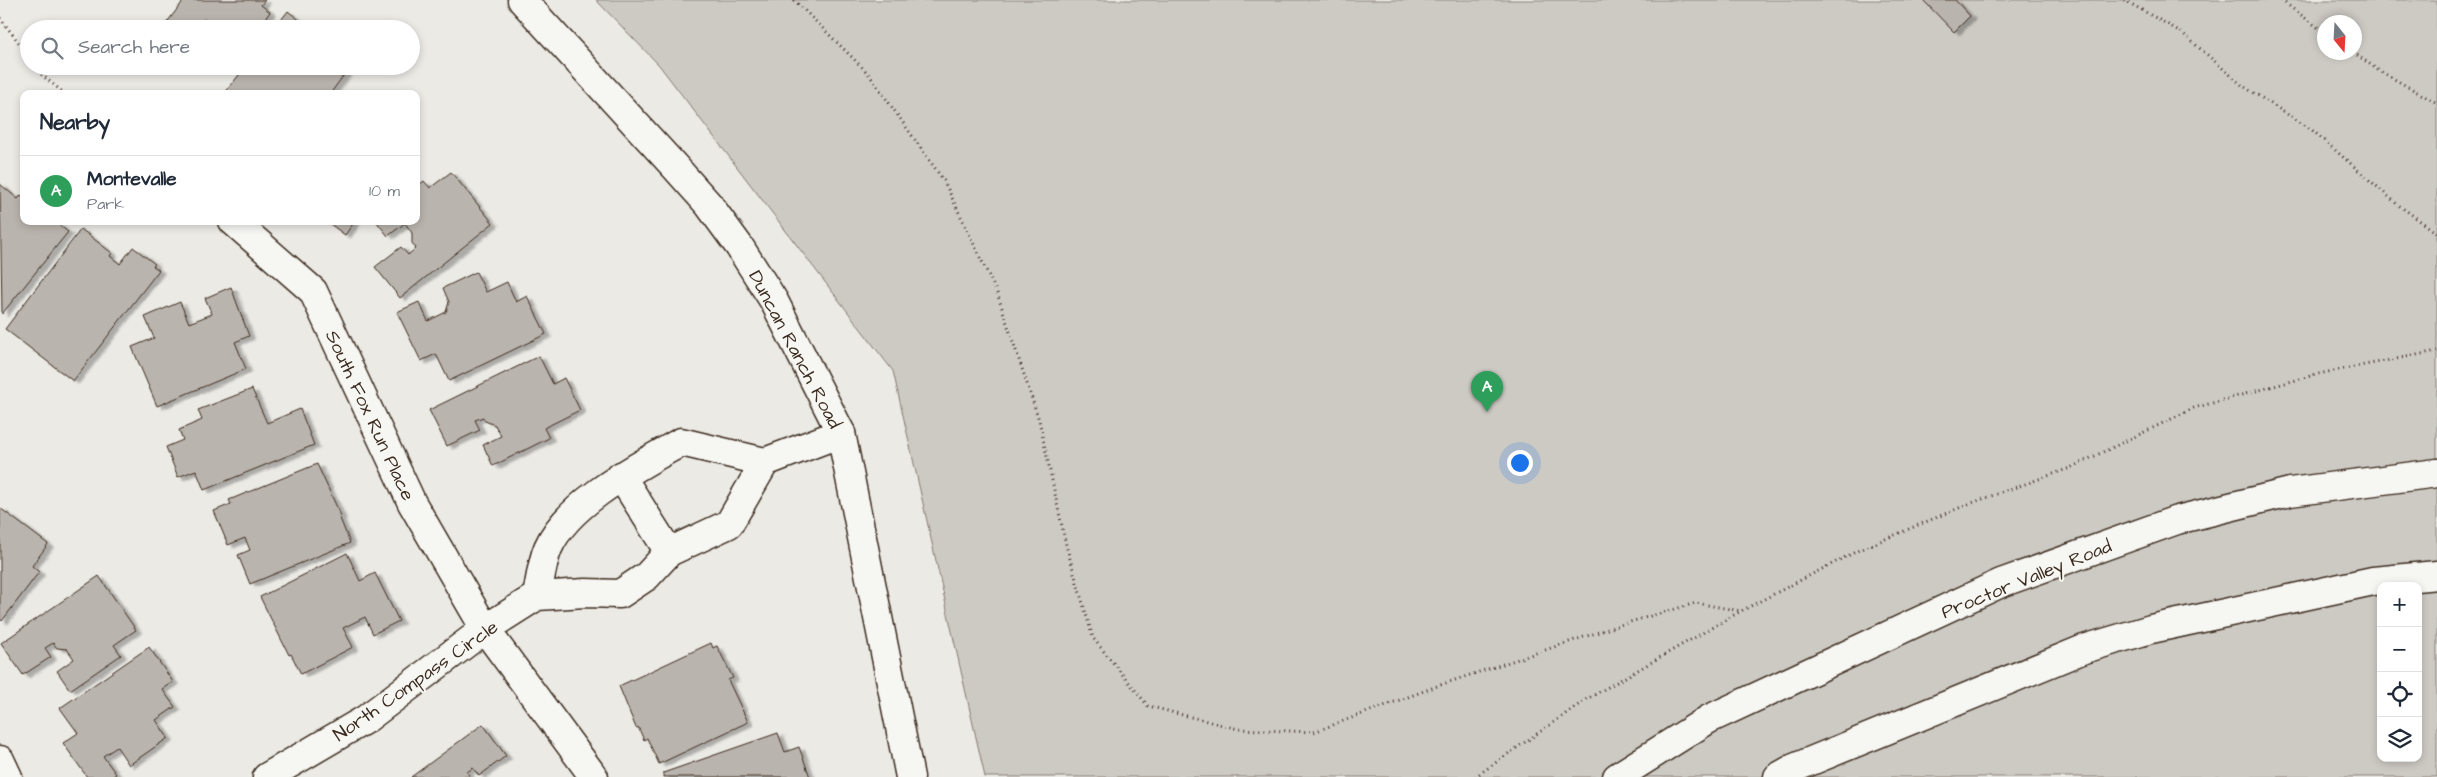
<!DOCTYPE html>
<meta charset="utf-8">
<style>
:root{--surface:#fff;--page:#f2f2f3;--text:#1f2937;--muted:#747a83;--line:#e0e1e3;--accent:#7c3aed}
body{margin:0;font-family:"Architects Daughter",sans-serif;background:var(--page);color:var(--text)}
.controls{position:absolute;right:15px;bottom:15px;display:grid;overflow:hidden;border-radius:10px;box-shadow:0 2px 8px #0003}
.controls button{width:45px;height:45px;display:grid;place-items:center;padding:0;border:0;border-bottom:1px solid var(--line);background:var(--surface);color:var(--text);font:25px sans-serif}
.compass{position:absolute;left:2317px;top:15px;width:45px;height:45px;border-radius:50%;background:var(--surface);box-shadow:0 2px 8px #0003;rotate:162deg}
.you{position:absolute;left:1519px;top:462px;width:18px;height:18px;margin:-12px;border:4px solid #fff;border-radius:50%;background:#1a73e8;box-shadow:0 0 0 8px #1a73e833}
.badge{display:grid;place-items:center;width:32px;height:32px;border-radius:50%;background:var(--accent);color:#fff;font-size:16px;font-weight:700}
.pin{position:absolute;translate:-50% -41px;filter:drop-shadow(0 1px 2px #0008)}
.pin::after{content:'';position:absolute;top:26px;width:18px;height:15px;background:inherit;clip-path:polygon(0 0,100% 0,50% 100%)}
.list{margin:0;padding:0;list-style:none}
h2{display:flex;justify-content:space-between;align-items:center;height:65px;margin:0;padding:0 20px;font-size:21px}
h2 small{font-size:16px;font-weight:400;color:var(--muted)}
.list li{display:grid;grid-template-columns:32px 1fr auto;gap:15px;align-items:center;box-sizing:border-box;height:70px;padding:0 20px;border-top:1px solid var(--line)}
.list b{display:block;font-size:19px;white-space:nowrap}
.list p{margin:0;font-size:16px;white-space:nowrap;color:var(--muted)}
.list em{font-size:16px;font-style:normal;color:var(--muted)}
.icon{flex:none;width:28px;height:28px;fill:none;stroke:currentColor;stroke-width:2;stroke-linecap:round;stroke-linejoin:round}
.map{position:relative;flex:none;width:2437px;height:777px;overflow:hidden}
.search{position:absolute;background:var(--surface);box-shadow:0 2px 8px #0003;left:20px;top:20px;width:400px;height:55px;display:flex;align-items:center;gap:12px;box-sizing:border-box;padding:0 18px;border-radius:28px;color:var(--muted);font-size:19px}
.panel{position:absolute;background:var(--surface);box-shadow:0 2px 8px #0003;left:20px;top:90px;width:400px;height:135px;border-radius:10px}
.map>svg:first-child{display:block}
.green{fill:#cdcac4;stroke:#847a71;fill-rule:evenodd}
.building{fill:#bab4ae;stroke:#3b2a1e;filter:url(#shadow)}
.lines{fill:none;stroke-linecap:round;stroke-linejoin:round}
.minor-casing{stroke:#3b2a1e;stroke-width:31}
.path{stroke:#3b2a1e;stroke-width:3;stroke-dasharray:1 4;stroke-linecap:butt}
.minor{stroke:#f6f6f2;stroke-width:28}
.labels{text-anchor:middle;stroke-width:4;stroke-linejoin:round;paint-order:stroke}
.street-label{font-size:19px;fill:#3b2a1e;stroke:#f6f6f2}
</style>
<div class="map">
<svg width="2437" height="777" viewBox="0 0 2437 777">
<defs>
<filter id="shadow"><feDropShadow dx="5.5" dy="3" stdDeviation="1" flood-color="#0004"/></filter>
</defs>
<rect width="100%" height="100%" fill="#ebeae5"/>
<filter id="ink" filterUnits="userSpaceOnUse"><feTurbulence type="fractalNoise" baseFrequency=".02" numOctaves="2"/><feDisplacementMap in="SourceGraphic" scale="10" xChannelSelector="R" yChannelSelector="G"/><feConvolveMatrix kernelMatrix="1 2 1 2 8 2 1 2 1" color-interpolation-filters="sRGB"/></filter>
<g filter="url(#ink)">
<path class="green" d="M596,0H2437V777H985L893,371L659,65ZM2324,22H2354V52H2324ZM2381,586H2418V758H2381Z"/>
<g class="building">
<path d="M184,0H265L261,5L270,12L257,29H228L219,22L209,23L204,19L197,29H162Z"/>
<path d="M1923,0H1955L1970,16L1954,32Z"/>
<path d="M288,11L311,29H274Z"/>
<path d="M246,66H339L346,72L330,94H224Z"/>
<path d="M451,172L493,223L400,298L375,267L401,247L408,255L416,248L412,243V233L405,223L388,236L376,221H416V187L424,181L430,188Z"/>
<path d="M0,184L18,199L21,195L24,197V221H54L68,232L2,314Z"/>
<path d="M326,221H355L345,235Z"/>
<path d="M81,229L112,253L110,256L120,264L133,247L155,264L153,266L159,270L73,381L5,329Z"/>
<path d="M476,272L486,292L507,282L516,302L527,296L546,334L449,381L436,354L421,361L397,312L419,302L428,321L446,312L449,302L443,288Z"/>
<path d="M231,287L249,336L235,342L246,369L157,406L132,347L154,338L145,317L180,302L189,323L212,314L205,298Z"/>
<path d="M539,356L553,384L564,378L580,410L544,428L549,438L493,466L483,445L501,436L495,425L485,421L483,417L475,420L480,430L447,446L429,410Z"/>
<path d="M252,389L267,423L300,409L314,445L204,490L196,470L178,477L166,447L183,440L179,430L202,420L198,410Z"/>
<path d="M317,464L341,516H339L350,543L250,584L238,555L250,550L245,538L228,545L214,511L231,504L229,500Z"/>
<path d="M0,508L48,544L32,566L39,572L2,621L0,619Z"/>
<path d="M347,553L360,581L375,573L399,621L373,634L365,617L343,628L353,647L301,674L291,654L289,655L260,597Z"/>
<path d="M99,576L136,630L114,645L121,655L70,690L57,671L74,659L67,649L57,648L53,643L45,648L51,657L23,675L1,643Z"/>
<path d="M711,643L713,648L717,646L733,678L728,680L748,722L659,764L647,738L644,740L638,727L636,728L619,686Z"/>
<path d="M149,647L173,682L162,689L175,707L156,720L168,738L129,765L117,747L103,756L116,774L112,777H87L63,743L78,733L60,708Z"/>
<path d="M483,724L506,756L479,776L473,768L467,772L470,777H411Z"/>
<path d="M778,733L785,752L799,747L810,777H664L663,773Z"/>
</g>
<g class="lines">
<defs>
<g id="minor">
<path d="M522,0L676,168L709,205L739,246L774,301L841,433L910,777"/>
<path d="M233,221L313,291L412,503L485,629L594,777"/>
<path d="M765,462L841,433"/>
<path d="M621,476L669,552"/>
<path d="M0,760L8,777"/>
<path d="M267,777L366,719L485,629L537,596L585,593L620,594L647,576L669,552L729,524L765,462L681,442C639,466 568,502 548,548C542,562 540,581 537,596"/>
<path d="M1617,777L1709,719L2001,583L2177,520L2290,492L2437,473"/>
<path d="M1778,777L1794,768L2084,649L2151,629L2373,581L2437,575"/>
</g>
</defs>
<use href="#minor" class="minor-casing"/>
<g class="path">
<path d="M794,0L868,73L944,181L997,293L1039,420L1066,545L1093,638L1148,706L1238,729L1314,732L1440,685L1623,624L1696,603L1741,611"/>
<path d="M2124,0L2181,32L2243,86L2312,130L2397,204L2437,233"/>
<path d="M2281,0L2324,32"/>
<path d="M0,18L29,56"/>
<path d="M2353,52L2378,70L2437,103"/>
<path d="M36,66L42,75L65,94"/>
<path d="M1475,777L1587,699L1741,611L1859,550L1966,505L2070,468L2194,408L2318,374L2437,351"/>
</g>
<use href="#minor" class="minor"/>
</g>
</g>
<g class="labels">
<g class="street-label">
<text transform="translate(796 349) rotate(62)" y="7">Duncan Ranch Road</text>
<text transform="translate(371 415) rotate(65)" y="7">South Fox Run Place</text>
<text transform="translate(2026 578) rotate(-22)" y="7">Proctor Valley Road</text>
<text transform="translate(415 680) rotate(-35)" y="7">North Compass Circle</text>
</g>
</g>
</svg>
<div class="controls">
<button>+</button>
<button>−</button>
<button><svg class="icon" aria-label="locate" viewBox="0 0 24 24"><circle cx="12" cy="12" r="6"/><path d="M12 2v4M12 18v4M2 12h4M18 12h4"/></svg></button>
<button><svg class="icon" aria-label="layers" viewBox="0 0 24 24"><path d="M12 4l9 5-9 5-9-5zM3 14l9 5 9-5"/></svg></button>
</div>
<svg class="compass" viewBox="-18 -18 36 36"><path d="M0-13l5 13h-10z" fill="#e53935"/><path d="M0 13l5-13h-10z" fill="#747a83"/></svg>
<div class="you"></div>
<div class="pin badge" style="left:1487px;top:412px;background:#2e9e5b">A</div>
<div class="search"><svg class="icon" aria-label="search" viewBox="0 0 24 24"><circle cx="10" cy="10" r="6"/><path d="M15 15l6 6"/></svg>Search here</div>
<section class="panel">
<h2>Nearby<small></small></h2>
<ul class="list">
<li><span class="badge" style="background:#2e9e5b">A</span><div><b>Montevalle</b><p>Park</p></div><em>10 m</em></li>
</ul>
</section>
</div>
